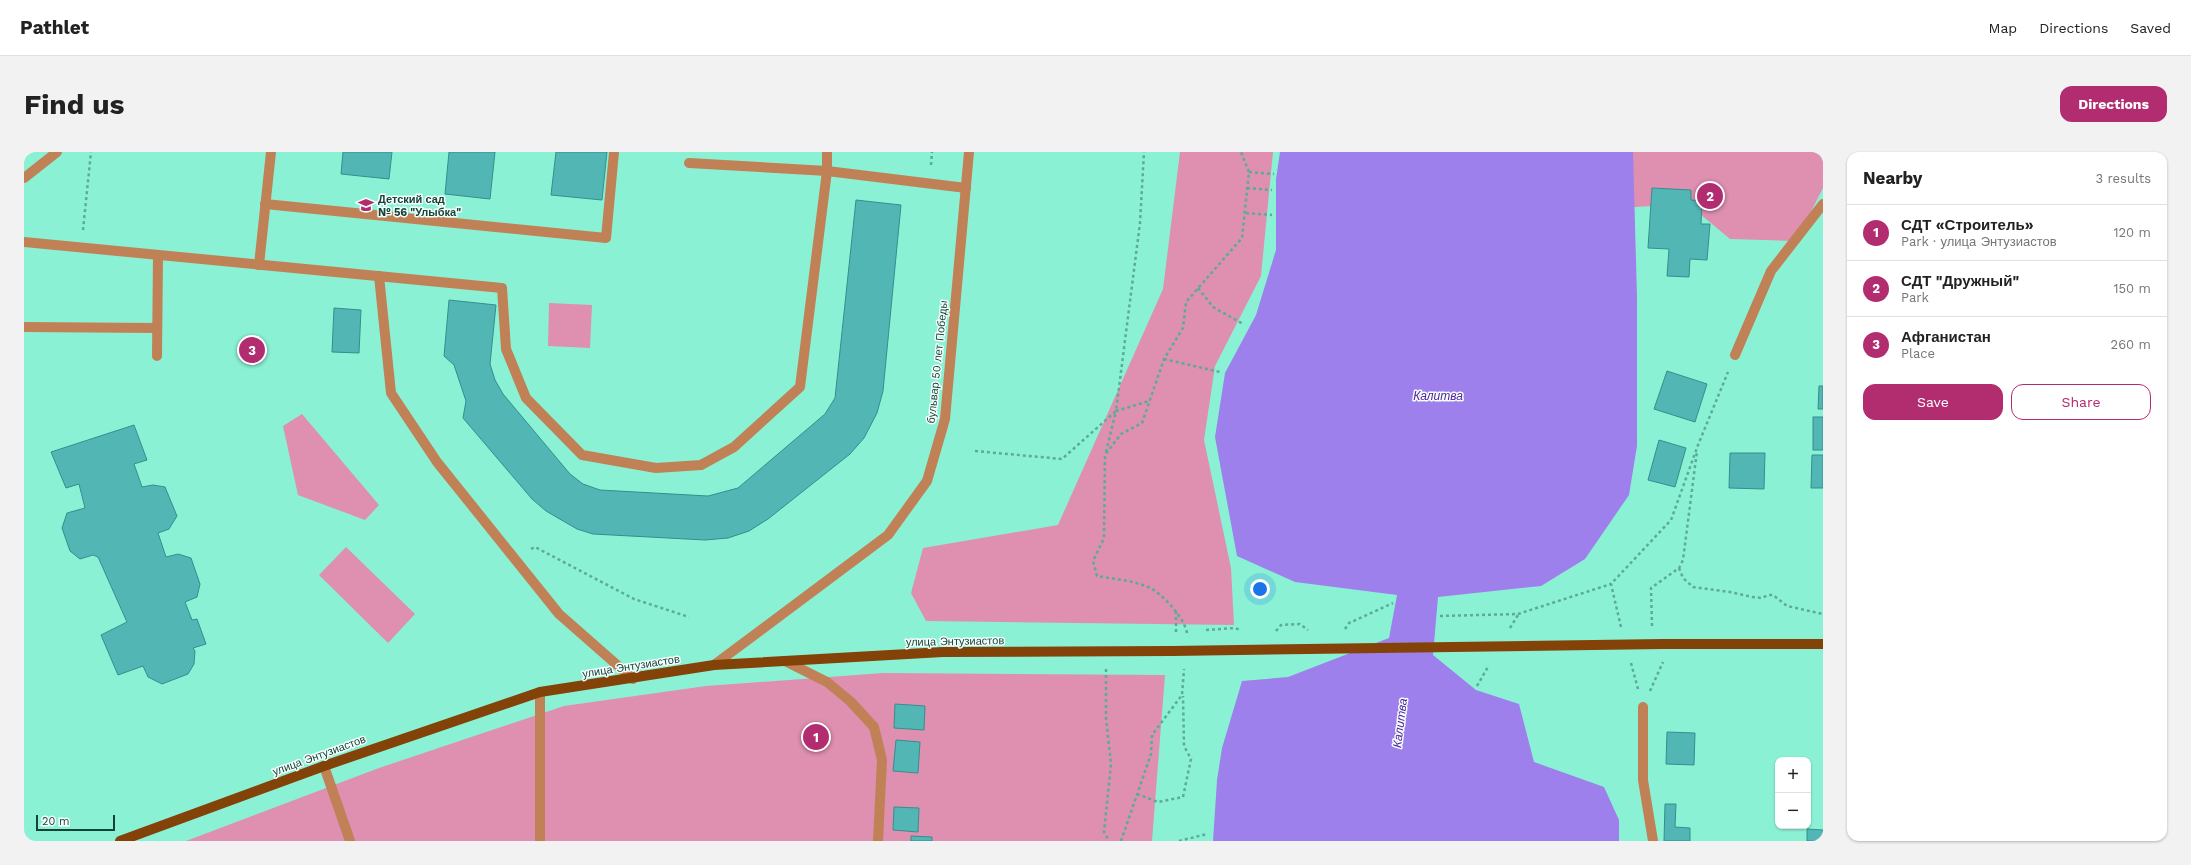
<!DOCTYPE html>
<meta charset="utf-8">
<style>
:root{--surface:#fff;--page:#f2f2f2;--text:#222;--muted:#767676;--line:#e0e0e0;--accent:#b22c70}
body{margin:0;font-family:"Work Sans",sans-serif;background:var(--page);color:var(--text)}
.controls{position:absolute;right:12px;bottom:12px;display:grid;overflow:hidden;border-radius:8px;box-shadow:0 1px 3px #0004}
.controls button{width:36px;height:36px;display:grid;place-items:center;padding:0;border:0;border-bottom:1px solid var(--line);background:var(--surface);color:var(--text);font:20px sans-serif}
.scale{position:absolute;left:12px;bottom:10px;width:79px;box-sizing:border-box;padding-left:4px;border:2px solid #164237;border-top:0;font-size:11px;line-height:14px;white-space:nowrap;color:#164237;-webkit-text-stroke:3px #f4fefb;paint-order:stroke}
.you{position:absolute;left:1236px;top:437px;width:14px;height:14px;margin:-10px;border:3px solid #fff;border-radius:50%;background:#1a73e8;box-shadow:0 0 0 6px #1a73e833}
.badge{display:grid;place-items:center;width:26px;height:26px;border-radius:50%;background:var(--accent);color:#fff;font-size:13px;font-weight:700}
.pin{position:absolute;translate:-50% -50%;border:2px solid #fff;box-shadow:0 1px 4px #0006}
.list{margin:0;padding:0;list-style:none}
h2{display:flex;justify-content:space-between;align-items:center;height:52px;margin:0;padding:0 16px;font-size:17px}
h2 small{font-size:13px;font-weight:400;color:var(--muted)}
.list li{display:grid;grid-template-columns:26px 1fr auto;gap:12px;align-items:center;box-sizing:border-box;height:56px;padding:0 16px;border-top:1px solid var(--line)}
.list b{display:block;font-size:15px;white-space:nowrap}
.list p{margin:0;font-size:13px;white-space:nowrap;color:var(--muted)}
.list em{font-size:13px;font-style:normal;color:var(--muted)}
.actions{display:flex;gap:8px;padding:12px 16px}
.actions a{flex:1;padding:9px 0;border:1px solid var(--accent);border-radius:12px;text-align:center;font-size:14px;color:var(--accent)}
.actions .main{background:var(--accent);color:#fff}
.map{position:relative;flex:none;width:1799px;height:689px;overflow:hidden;border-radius:12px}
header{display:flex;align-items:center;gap:24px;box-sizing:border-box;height:56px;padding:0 20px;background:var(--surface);border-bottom:1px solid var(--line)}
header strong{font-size:19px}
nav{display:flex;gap:22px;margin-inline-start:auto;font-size:14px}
.intro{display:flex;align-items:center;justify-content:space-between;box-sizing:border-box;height:96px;padding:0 24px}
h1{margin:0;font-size:28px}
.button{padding:10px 18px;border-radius:12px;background:var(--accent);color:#fff;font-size:14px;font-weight:700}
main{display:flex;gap:24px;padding:0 24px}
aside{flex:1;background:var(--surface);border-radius:12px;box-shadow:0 1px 3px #0004}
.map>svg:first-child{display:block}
.green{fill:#df8fb0}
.water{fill:#9d80eb}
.building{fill:#52b6b5;stroke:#358e8d}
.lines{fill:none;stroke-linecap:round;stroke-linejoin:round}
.path{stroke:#5cab96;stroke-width:2.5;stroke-dasharray:3 3;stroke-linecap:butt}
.minor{stroke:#c08157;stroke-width:10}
.major{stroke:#834207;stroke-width:10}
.major-bridge{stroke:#834207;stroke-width:10}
.labels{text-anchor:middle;stroke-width:3;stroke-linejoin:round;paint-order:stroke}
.poi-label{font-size:11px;font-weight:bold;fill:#164237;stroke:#f4fefb;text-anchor:start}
.street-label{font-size:11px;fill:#164237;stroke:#f4fefb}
.water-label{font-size:12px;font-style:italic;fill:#53229f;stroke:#f4fefb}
</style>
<header>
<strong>Pathlet</strong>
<nav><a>Map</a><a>Directions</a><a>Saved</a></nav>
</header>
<div class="intro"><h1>Find us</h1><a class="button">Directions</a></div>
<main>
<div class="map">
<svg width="1799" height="689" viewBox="0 0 1799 689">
<rect width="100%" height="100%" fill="#8bf1d5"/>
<g class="green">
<path d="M1156,0H1249L1237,124L1191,214L1180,288L1207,416L1210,473L902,469L887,441L899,396L1034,373L1139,137Z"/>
<path d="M1583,0H1799V36L1772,89L1706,87L1664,52L1577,57Z"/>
<path d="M525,151L568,153L566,196L524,194Z"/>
<path d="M278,262L355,353L341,368L274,343L259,274Z"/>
<path d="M322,395L391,462L364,491L295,423Z"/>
<path d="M859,521L1141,523L1128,689H162L355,616L540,554L682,534Z"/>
</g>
<path class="water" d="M1256,0H1609L1613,145V294L1605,343L1561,407L1517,434L1414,445L1409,503L1452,538L1495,552L1510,610L1580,635L1595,668V689H1189L1193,628L1198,596L1218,529L1264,525L1365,486L1373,443L1271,430L1213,404L1191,285L1201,221L1232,163L1252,98V27Z"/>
<g class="building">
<path d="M319,0H368L365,27L317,22Z"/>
<path d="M425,0H471L466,47L421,42Z"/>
<path d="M532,0H583L578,48L527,43Z"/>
<path d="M1628,36L1667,38V48L1678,49L1677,72H1686L1683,108L1666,107L1665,125L1643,124L1645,97L1624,96Z"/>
<path d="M832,48L877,53L859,239L853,261L840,286L826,302L744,367L725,379L704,386L681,388L569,382L553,377L522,359L508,347L439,266L442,249L430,213L420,204L425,148L472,153L466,212L471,228L479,242L546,322L559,332L576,338L684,344L714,336L801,262L811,246Z"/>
<path d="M310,156L337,158L335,201L308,200Z"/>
<path d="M1643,219L1683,232L1671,270L1630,257Z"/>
<path d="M1795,234H1799V257H1794Z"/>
<rect x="1789" y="265" width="10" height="33"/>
<path d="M110,273L123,308L110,312L118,335L129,333L141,335L153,364L145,377L134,381L142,405L154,402L167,406L176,432L173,445L161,450L168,468L173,467L182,492L169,496L171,499L170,512L164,522L138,532L124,525L119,514L94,523L77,483L103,470L74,405L69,403L56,407L46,399L38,376L43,361L61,356L55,332L42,336L27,300Z"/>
<path d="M1635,288L1662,296L1651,335L1624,328Z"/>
<path d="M1706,301H1741L1740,337L1705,336Z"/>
<path d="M1788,303H1799V336H1787Z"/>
<path d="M871,552L901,554L900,578L870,576Z"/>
<path d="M1643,580L1671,581L1670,613L1642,612Z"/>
<path d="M872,588L896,590L894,621L869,619Z"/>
<path d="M1641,652H1652L1651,675L1666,676V689H1640Z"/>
<path d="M870,655L895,656L894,680L869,678Z"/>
<path d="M1783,677L1799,678V689H1783Z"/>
<path d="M887,684L908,685V689H887Z"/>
</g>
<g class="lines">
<g class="path">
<path d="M907,13L908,0"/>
<path d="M1225,20L1250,22"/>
<path d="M1223,36L1248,38"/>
<path d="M1222,61L1248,63"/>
<path d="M59,78L67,0"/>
<path d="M1174,136L1189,155L1219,172"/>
<path d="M1140,207L1196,220"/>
<path d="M951,299L1038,307L1092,259L1116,71L1120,0"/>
<path d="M1082,300L1092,259L1125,249"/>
<path d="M507,397L511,395L610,447L665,465"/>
<path d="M1655,416L1659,426L1669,435L1706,440L1728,445L1738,446L1744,443H1749L1763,454L1799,462"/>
<path d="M1416,464L1494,462L1587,432"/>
<path d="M1628,474L1627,436L1655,416L1659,408L1673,299"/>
<path d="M1597,475L1587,432L1647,368L1674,293L1704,220"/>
<path d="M1486,476L1494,463"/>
<path d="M1321,477L1325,471L1369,451"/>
<path d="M1182,478L1211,476L1216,478"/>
<path d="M1252,479L1257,473L1276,472L1284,478"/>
<path d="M1152,480V459"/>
<path d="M1163,481C1160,465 1138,441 1124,435C1107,428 1090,427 1073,424L1069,409L1080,386L1081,303L1097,282L1118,271L1140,207L1159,176L1162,150L1218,86L1225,20L1217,0"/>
<path d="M1607,511L1614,537"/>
<path d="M1082,517V566L1087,612L1080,680L1085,689"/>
<path d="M1453,534L1465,513"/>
<path d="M1626,539L1639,510"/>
<path d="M1113,642L1134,650L1159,645L1167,607L1160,594L1159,544"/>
<path d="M1097,689L1127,602L1128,583L1158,543L1160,517"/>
<path d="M1155,689L1183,682"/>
</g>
<g class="minor">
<path d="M665,11L803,19L942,36"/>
<path d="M0,26L33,0"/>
<path d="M241,52L582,86L590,0"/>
<path d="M0,90L478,136L482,197L502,246L558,303L632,316L677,313L710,295L776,235L803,19V0"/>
<path d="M235,113L247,0"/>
<path d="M355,124L367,241L413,310L535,462L609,527"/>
<path d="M0,175L133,176"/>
<path d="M1711,203L1747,119L1799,52"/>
<path d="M133,204L134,103"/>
<path d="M763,510L803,530L826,549L850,575L858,608L854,689"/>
<path d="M690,513L864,383L903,329L921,267L945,0"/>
<path d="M1619,555V628L1629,689"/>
<path d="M300,614L326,689"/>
<path d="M516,689V540"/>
</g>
<g class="major">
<path d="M1639,492H1799"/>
<path d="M96,689L300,614L516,540L690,513L919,500L1148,499"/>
</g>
<path class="major-bridge" d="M1148,499L1639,492"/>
</g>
<defs>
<symbol id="school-bare" viewBox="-9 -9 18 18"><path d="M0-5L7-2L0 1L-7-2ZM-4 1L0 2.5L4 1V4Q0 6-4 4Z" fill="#b22c70" stroke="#f4fefb" stroke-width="2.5" paint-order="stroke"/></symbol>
</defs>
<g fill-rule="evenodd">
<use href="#school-bare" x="331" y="42" width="22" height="22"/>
</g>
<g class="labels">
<g class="poi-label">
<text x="354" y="51">Детский сад<tspan x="354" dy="13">№ 56 "Улыбка"</tspan></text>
</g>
<g class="street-label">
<text transform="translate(913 210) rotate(-84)" y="4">бульвар 50 лет Победы</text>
<text transform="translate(931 489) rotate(-1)" y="4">улица Энтузиастов</text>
<text transform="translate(607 514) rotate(-9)" y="4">улица Энтузиастов</text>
<text transform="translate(295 603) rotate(-20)" y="4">улица Энтузиастов</text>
</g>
<g class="water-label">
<text x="1414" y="248">Калитва</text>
<text transform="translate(1376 571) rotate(-83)" y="4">Калитва</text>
</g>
</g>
</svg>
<div class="controls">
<button>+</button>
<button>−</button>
</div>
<div class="scale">20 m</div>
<div class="you"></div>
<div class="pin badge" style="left:792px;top:585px">1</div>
<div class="pin badge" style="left:1686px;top:44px">2</div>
<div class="pin badge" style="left:228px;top:198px">3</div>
</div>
<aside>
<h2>Nearby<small>3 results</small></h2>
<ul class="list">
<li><span class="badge">1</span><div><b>СДТ «Строитель»</b><p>Park · улица Энтузиастов</p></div><em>120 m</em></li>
<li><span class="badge">2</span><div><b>СДТ &quot;Дружный&quot;</b><p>Park</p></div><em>150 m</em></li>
<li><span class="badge">3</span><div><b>Афганистан</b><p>Place</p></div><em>260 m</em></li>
</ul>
<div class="actions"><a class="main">Save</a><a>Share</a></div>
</aside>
</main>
